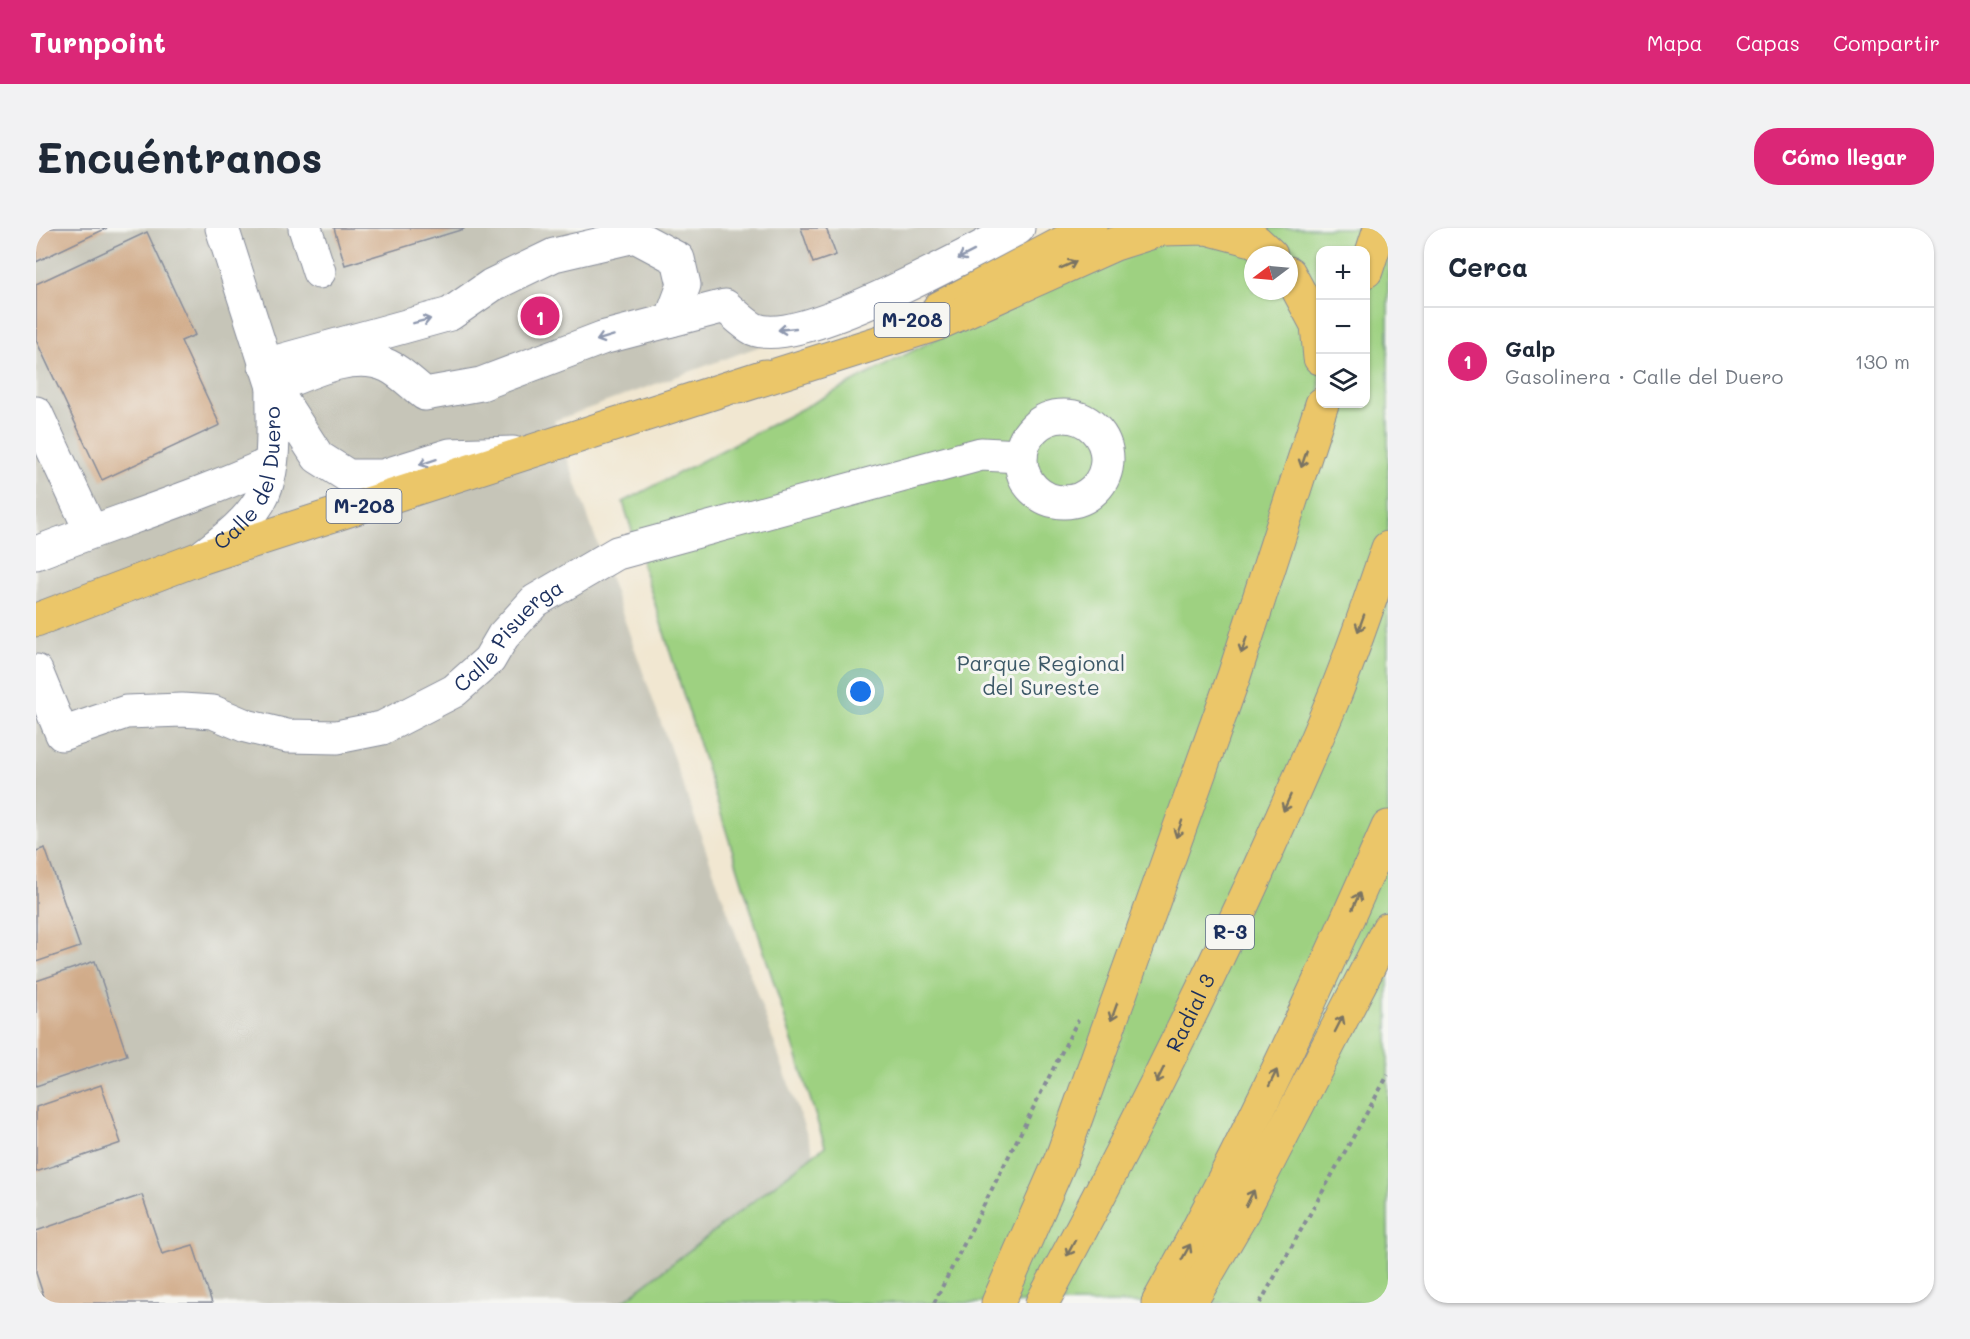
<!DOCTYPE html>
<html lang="es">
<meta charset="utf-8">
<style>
:root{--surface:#fff;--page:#f2f2f3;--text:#1f2937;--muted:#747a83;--line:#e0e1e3;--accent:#db2777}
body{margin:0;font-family:Mali,sans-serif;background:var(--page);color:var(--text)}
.controls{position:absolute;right:18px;top:18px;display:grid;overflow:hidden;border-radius:12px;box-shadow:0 2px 4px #0004}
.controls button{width:54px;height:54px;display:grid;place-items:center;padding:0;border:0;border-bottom:2px solid var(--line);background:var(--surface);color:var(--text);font:30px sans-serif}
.compass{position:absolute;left:1208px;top:18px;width:54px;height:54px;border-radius:50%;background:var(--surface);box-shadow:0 2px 4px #0004;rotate:254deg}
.you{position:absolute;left:825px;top:464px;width:21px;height:21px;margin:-15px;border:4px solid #fff;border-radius:50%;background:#1a73e8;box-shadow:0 0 0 9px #1a73e833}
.badge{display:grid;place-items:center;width:39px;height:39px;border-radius:50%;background:var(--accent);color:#fff;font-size:20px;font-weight:700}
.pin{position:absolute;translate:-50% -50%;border:3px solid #fff;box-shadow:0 2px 6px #0006}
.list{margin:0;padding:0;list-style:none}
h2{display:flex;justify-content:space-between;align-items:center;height:78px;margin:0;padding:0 24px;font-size:26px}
h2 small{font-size:20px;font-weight:400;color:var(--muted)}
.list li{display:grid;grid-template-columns:39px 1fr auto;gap:18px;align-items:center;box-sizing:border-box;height:108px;padding:0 24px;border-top:2px solid var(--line)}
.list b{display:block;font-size:22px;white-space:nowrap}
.list p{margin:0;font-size:20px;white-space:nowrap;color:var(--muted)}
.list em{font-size:20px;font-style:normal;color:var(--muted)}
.icon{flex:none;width:33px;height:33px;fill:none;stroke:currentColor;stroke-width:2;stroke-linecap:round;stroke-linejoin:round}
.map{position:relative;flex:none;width:1352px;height:1075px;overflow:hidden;border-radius:24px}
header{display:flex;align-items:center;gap:36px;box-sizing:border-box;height:84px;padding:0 30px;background:var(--accent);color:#fff}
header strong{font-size:28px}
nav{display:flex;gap:33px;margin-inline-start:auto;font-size:21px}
.intro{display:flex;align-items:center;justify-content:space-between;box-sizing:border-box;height:144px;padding:0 36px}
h1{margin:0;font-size:42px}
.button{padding:15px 27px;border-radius:24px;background:var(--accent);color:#fff;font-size:21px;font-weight:700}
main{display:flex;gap:36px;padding:0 36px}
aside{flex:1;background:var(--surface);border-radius:24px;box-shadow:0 2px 4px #0004}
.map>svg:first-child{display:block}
.industrial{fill:#c6c5b8}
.green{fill:#9ed181;stroke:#5c8070;stroke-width:1.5;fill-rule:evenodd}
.building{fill:#d1ac8a}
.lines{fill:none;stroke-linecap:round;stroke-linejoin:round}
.minor-casing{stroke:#868b98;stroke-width:35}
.major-casing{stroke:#868b98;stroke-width:35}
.highway-casing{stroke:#868b98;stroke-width:35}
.path{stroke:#868b98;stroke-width:4;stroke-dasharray:4.5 4.5;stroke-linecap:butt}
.minor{stroke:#fff;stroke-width:33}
.major{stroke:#ebc669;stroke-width:33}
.highway{stroke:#ebc669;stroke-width:33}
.oneway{stroke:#8d97ae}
.oneway2{stroke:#797363}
.labels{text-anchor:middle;stroke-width:6;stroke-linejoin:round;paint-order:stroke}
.shield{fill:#f6f6f2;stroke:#5d6b8a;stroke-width:1.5}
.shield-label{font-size:20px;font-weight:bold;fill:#1b2f5e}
.street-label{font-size:21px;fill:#1b2f5e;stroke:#f6f6f2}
.park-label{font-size:21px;fill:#3c5867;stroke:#f6f6f2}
</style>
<header>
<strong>Turnpoint</strong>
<nav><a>Mapa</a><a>Capas</a><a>Compartir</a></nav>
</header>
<div class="intro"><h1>Encuéntranos</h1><a class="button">Cómo llegar</a></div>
<main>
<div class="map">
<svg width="1352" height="1075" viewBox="0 0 1352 1075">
<rect width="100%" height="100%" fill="#f6f6f2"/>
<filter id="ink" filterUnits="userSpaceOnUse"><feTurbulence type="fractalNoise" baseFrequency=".0167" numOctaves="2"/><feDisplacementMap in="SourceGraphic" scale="12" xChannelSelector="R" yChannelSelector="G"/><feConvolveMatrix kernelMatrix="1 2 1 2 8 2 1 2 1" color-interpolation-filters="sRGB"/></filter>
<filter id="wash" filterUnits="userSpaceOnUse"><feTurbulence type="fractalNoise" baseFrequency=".008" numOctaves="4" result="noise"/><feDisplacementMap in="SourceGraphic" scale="24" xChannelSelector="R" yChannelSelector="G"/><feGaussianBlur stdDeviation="1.35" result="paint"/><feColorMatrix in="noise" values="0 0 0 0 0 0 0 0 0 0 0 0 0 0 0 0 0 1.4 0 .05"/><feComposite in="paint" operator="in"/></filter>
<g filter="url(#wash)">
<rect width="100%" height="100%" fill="#f1e7d1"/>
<path class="industrial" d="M0,0H972L843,75L518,193L783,941L609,1075H0Z"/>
<path class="green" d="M1112,0H1352V1075H585L789,918L587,274ZM1284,22H1330V176H1284ZM1217,27H1253V63H1217Z"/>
<g id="blocks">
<g class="building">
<path d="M0,0H71L0,34Z"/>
<path d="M298,0H428V1L309,37Z"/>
<path d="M765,0H790L800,27L777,35Z"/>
<path d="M111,4L159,107L145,113L184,197L66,252L0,112V56Z"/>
<path d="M9,620L44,719L0,734V623Z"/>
<path d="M59,733L91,827L0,858V753Z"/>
<path d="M65,857L85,915L0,944V879Z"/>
<path d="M106,967L126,1026L157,1017L176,1075H10L0,1045V1003Z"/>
</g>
</g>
</g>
<g filter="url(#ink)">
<use href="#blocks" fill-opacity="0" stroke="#868b98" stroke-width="1.5"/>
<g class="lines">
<defs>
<g id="minor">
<path d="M186,0L237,159L282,229L312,248H347L414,227L477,225"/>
<path d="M269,0L283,44"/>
<path d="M229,137L414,86L456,57L518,27L599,8L642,31L648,57L635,92"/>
<path d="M237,159C270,146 317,121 352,138C365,144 378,158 389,166L445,156L566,110L689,78C698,85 708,96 718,101C763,121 936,24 982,0"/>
<path d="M0,185L55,303"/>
<circle cx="1028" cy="231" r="43"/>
<path d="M0,325C78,294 159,270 235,235"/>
<path id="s1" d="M166,329C186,313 209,297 223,274C242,242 236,195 237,159"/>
<path id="s2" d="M0,443L26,506L90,484L146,482L177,484L210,498L251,508L301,509L346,500L418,463L453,432L467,408L499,373L581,325L945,226L985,228"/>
</g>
<g id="major">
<path d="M903,80L1055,0"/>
<path d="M0,392L164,330L729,148"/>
</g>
<g id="highway">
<path d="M1330,43L1344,0"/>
<path d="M1253,45L1281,97L1284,130"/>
<path d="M702,159L901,96L1079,16L1126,1L1171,0L1220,13L1235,27"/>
<path d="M962,1075L1026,929L1198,448L1286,176"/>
<path id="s3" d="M1006,1075C1112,879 1210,679 1296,474C1317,424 1334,371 1352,320"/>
<path d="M1122,1075C1208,921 1281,761 1352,599"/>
<path d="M1154,1075L1203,991L1352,701"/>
</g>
</defs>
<use href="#minor" class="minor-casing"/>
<use href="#major" class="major-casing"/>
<use href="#highway" class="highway-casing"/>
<g class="path">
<path d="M898,1075L1042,792"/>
<path d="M1224,1075L1352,847"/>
</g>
<use href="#minor" class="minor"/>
<use href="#major" class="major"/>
<use href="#highway" class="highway"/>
</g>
<defs><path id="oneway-shaft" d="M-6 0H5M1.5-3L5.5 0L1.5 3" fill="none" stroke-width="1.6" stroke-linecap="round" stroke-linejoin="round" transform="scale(1.5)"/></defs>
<g class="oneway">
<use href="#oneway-shaft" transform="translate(930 27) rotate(153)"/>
<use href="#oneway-shaft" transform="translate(386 93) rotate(-14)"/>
<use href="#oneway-shaft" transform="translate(751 101) rotate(174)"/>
<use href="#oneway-shaft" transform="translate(569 110) rotate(163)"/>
<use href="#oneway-shaft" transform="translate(392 234) rotate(162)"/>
</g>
<g class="oneway2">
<use href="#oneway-shaft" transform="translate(1032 37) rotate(-24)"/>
<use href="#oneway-shaft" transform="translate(1268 231) rotate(108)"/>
<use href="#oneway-shaft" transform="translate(1325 395) rotate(110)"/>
<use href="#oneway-shaft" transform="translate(1208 417) rotate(108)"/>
<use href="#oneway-shaft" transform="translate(1251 575) rotate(114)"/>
<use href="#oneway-shaft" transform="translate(1143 601) rotate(110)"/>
<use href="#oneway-shaft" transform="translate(1320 673) rotate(-66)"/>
<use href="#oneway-shaft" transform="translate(1078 784) rotate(110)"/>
<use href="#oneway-shaft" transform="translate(1303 796) rotate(-63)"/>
<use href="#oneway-shaft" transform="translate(1124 847) rotate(116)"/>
<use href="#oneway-shaft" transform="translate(1237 850) rotate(-64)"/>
<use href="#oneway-shaft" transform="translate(1214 970) rotate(-63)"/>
<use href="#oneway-shaft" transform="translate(1035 1020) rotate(118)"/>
<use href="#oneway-shaft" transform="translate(1150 1024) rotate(-61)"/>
</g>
</g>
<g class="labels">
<g class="shield">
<rect x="838.5" y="75" width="75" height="34" rx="4.5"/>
<rect x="290.5" y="261" width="75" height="34" rx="4.5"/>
<rect x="1170" y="687" width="48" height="34" rx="4.5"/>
</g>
<g class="shield-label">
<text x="876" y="99">M-208</text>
<text x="328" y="285">M-208</text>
<text x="1194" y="711">R-3</text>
</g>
<g class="street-label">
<text dy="7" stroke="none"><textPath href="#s1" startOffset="98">Calle del Duero</textPath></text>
<text dy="7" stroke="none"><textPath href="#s2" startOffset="556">Calle Pisuerga</textPath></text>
<text dy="7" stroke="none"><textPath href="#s3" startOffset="326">Radial 3</textPath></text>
</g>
<g class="park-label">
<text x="1005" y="443">Parque Regional<tspan x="1005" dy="24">del Sureste</tspan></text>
</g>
</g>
</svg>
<div class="controls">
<button>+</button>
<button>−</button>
<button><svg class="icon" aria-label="layers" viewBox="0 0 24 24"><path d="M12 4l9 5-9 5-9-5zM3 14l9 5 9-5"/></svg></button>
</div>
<svg class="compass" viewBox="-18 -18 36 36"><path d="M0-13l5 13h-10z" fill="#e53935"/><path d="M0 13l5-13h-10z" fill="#747a83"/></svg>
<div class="you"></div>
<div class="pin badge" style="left:504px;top:88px">1</div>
</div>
<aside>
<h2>Cerca<small></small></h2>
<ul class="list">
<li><span class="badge">1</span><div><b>Galp</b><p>Gasolinera · Calle del Duero</p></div><em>130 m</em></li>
</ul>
</aside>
</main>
